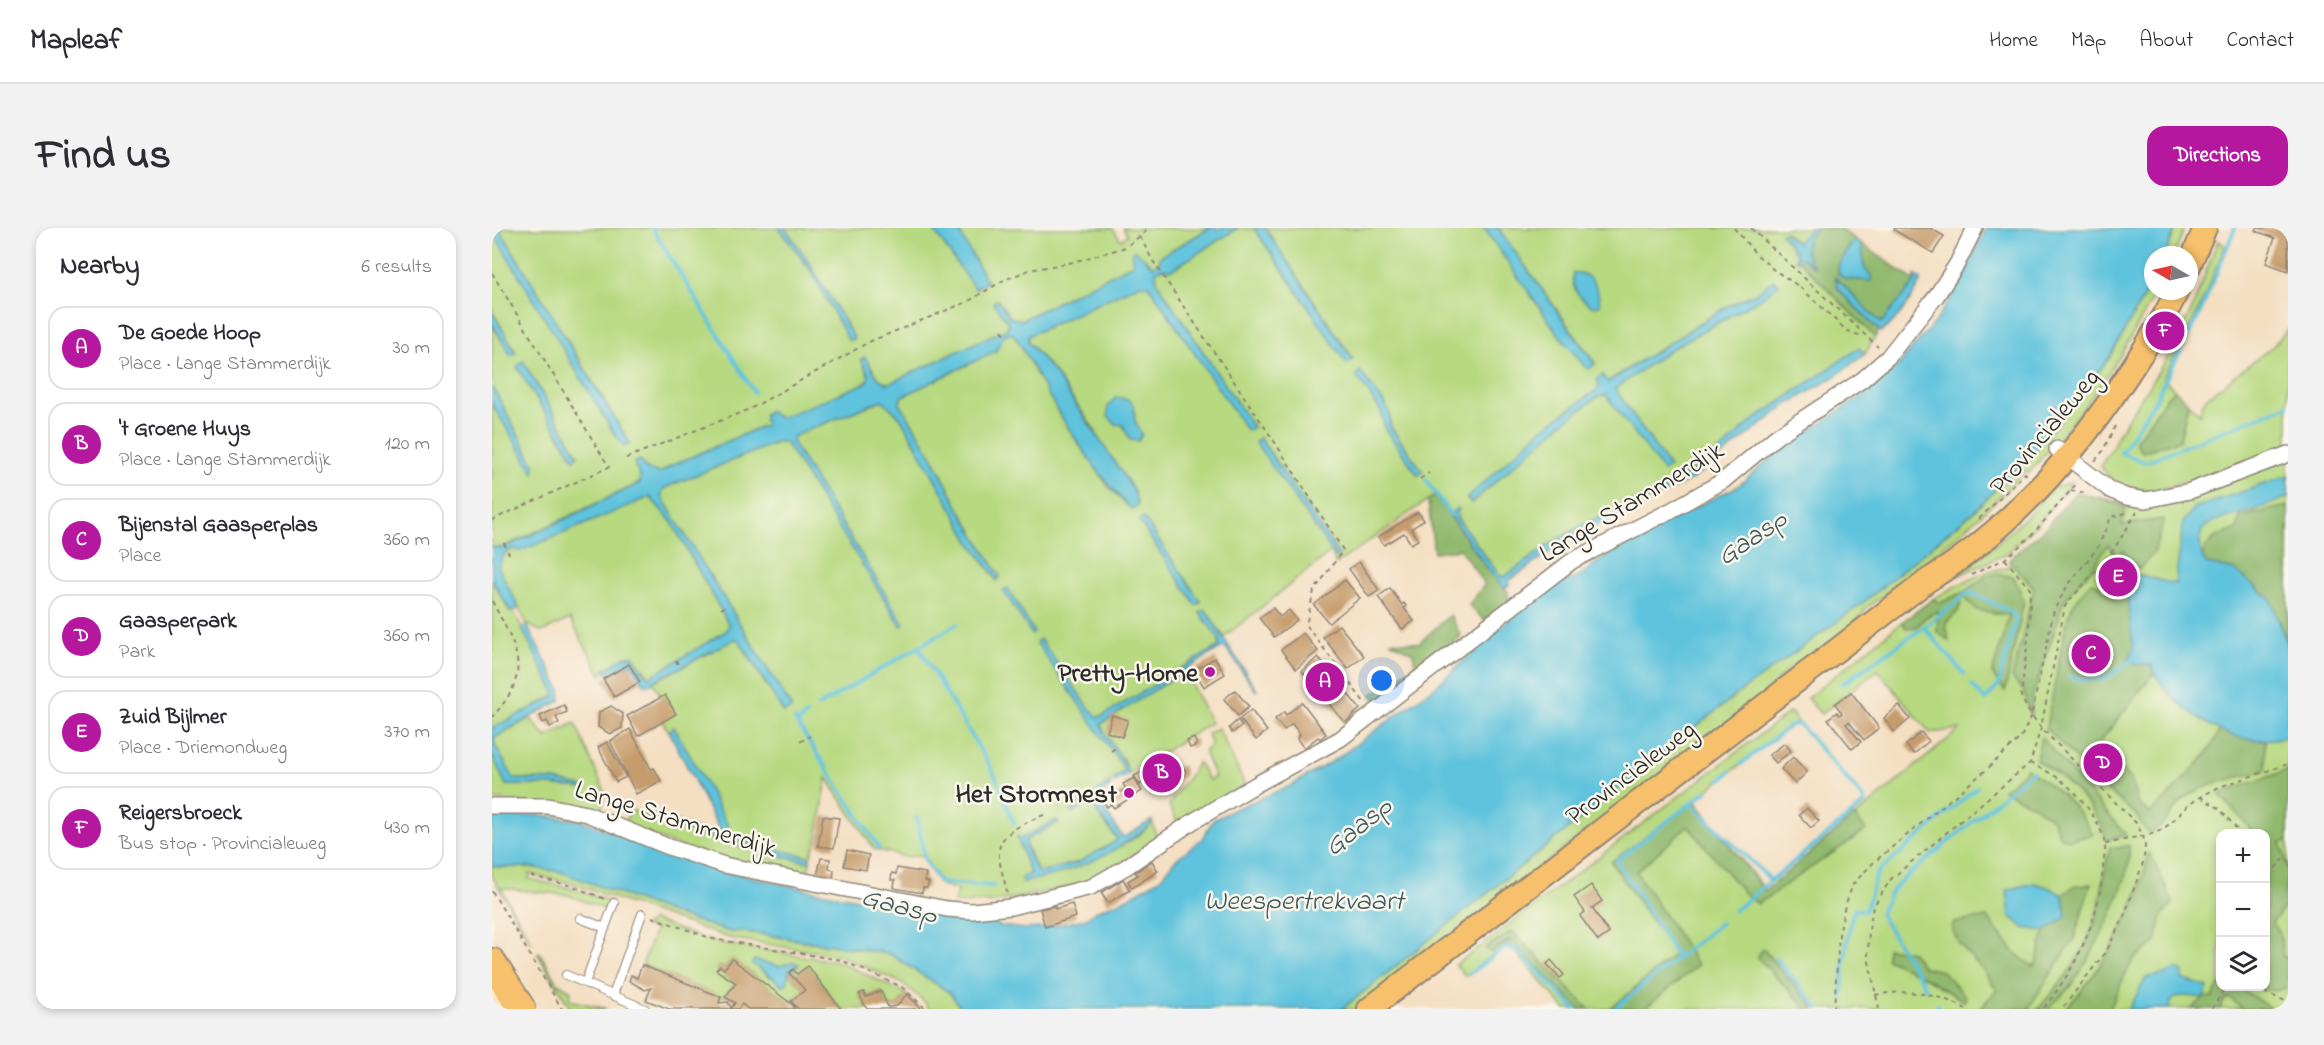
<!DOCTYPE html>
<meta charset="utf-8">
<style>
:root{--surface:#fff;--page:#f2f2f3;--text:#2b2b33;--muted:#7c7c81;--line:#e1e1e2;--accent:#b5179e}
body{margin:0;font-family:"Indie Flower",sans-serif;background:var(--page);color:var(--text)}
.controls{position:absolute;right:18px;bottom:18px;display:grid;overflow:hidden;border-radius:12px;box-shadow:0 3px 9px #0003}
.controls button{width:54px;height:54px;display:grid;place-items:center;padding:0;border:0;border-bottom:2px solid var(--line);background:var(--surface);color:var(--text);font:30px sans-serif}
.compass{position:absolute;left:1652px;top:18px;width:54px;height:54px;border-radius:50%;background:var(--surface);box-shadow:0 3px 9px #0003;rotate:279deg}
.you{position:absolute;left:890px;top:453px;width:21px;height:21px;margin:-15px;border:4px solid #fff;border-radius:50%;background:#1a73e8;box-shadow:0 0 0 9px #1a73e833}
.badge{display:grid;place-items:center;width:39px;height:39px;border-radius:50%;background:var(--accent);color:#fff;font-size:20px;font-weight:700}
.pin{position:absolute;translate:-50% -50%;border:3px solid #fff;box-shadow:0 2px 6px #0006}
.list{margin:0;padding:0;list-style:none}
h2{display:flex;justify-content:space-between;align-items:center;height:78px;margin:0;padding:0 24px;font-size:26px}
h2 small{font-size:20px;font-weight:400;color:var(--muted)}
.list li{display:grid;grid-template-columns:39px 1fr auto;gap:18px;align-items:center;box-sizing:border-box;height:84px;margin:0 12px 12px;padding:0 12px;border:2px solid var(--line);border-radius:18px}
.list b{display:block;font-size:22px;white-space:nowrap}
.list p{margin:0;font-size:20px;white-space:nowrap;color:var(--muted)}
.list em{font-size:20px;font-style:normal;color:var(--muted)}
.icon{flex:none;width:33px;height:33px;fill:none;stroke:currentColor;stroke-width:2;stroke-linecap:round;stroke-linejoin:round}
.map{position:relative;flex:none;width:1796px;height:781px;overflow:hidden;border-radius:18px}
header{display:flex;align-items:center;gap:36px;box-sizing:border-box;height:84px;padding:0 30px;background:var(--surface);border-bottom:2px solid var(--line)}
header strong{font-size:28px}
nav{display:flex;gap:33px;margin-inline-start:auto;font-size:21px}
.intro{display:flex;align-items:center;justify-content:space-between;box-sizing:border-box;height:144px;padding:0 36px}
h1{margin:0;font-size:42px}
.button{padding:15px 27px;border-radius:18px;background:var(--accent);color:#fff;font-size:21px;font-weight:700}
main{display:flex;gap:36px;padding:0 36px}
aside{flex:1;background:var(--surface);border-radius:18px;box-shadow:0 3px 9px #0003}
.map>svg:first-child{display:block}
.green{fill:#b7d980;stroke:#718256;stroke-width:1.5;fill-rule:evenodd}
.forest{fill:#91b96e;stroke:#5e724c;stroke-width:1.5;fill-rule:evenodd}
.water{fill:#5fc3dd;stroke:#457784;stroke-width:1.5}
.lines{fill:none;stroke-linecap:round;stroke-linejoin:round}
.stream{stroke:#5fc3dd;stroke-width:4}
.building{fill:#c69c6d}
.lane-casing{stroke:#908577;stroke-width:10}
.street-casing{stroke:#908577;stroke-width:18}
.secondary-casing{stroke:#908577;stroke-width:24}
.primary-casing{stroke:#908577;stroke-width:26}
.highway-casing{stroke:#908577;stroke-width:30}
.path{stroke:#908577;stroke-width:2;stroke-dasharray:4.5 4.5;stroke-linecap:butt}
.lane{stroke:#fff;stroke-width:8}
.street{stroke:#fff;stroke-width:15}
.secondary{stroke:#fce6c4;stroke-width:21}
.primary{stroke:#f7c06c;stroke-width:22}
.highway{stroke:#f7c06c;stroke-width:27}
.highway-bridge-casing{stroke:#908577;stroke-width:30;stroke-linecap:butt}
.highway-bridge{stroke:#f7c06c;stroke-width:27}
.poi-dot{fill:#b5179e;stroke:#fbf7ec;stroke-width:2}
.labels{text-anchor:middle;stroke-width:5;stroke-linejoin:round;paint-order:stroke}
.street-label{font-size:27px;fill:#2b2b2b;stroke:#fbf7ec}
.poi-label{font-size:27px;font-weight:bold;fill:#2b2b2b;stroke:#fbf7ec;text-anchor:end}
.water-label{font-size:28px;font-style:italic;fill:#3b5960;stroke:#fbf7ec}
</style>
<header>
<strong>Mapleaf</strong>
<nav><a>Home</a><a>Map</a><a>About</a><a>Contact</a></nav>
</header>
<div class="intro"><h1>Find us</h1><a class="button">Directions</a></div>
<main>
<aside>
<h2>Nearby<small>6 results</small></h2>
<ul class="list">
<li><span class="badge">A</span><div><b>De Goede Hoop</b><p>Place · Lange Stammerdijk</p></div><em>30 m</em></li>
<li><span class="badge">B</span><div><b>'t Groene Huys</b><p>Place · Lange Stammerdijk</p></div><em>120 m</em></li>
<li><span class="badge">C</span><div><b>Bijenstal Gaasperplas</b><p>Place</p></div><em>360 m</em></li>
<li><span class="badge">D</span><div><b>Gaasperpark</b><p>Park</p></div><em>360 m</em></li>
<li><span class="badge">E</span><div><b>Zuid Bijlmer</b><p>Place · Driemondweg</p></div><em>370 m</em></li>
<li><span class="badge">F</span><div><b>Reigersbroeck</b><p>Bus stop · Provincialeweg</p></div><em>430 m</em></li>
</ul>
</aside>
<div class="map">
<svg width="1796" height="781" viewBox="0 0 1796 781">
<rect width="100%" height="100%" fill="#fbf7ec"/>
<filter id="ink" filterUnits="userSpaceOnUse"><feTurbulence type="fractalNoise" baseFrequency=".0167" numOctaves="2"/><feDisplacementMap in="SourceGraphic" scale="12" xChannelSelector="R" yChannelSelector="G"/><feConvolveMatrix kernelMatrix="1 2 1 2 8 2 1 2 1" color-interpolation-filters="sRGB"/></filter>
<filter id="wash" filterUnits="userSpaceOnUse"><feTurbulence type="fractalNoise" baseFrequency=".008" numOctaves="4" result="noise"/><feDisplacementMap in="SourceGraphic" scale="24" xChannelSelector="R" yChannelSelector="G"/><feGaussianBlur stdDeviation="1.35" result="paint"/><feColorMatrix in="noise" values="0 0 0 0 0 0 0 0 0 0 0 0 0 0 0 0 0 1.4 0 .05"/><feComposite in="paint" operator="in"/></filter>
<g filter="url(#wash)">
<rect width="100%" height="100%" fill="#f4dfc3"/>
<g class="green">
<path d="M7,0H287L317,40L361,110L315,31L293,0H440L483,60L495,53L465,0H620L629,12L635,7L631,0H718L669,28L667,35L661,38L640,26L641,36L530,92L519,90L505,72L501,75L516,94L515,102L507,104L396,156L386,150L373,129L369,131L377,148L374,155L287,191L277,183L272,186L274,197L181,237L168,245L154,241L148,232L142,235L148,248V255L9,320L0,319V176L42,244L43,238L0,157V97L19,127L24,124L0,83V2L138,215ZM30,134L86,227L82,231L25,139Z"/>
<path d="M746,0L763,1L805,64L861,131L773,0H992L1064,103L1093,139L1103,135L1006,0H1319L1305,15L1293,4L1290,6L1305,26L1303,31L1307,32L1383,109L1373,126L1367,121L1259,194L1231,220L1202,242L1171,260L1091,297L1060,315L1012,349L1007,347L966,291L964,286L966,281L965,280L958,287L943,267L844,336L839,324L732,409L713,381L708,385L728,411L727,418L693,444L719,495L637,546L632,533L612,504L609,506L623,524L632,543L621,551L623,554L617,555L579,583L580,585L598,575L625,611L623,614L587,634L548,645L546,644L534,618V612L566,594L564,592L530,610L525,609L538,646L531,654C559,645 650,619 660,592L665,611L603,653L503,674L462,675L465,662L447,656L429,627L414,629L382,621L335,550L325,612L318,629L243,612L218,563L181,499L177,503L171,495L178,484L161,454L243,411L247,412L276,460L240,382L235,377L169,268L172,260L286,214H300L302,208L390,172L409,190L479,315L504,352L508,349L468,282L438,224L408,176L409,169L504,123C508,115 510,103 521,106L536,127L550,156L615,257L639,281L603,202L561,143L536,114V107L648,56L657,58L755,202L761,199L665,54L664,43L670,40L679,42ZM1282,52L1286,56L1271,69L1179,121L1123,161L1176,238L1171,242L1114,167L1107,168L1074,192L979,275L975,271L1050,201L1106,161L1111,147L1115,154L1234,79L1264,65ZM868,143L892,175L898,187V198L931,244L926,247L893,201L889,183ZM768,210L847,327L844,329L764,214Z"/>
<path d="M1684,0H1693L1682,27H1673Z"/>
<path d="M1726,12L1733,18L1706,83L1671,150L1683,162L1674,170L1688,212L1696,175L1708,186L1710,176L1715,169L1781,118L1796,101V219L1754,235L1669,261L1658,263L1629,257L1613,245L1609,237L1620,220L1627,204L1679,124L1677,122L1700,82Z"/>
<path d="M1661,52V63H1665L1628,128L1595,176L1537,245L1533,243C1484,295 1429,339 1372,382L1373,384L1335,421L1333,419C1311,431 1289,443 1275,465L863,781H850L1244,467L1372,374L1482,283L1547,218L1618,129Z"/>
<path d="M1796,232V781H1073L1016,715L973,748L964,737L1298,484L1306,493L1202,572L1274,663L1468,501L1438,505L1386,442L1329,486L1315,470L1410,394L1414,400L1446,382L1454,395L1466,383L1471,369L1502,386H1518L1500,445L1513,462L1532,373L1496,347L1472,364L1448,375L1441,371L1466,357L1497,343L1514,340L1544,315L1581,268H1600L1655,280L1685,275L1771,240ZM1728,606H1774V758H1728Z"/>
<path d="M1580,254L1545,297L1514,326L1463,349L1495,324L1537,286L1560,260Z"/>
<path d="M158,269L179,293L237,397L235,403L158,449L141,428L113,441L109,447L78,391L50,404L35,396L6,339L12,326L20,321Z"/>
<path d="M0,352L18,384H22L63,465L62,468L0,502Z"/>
<path d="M38,490L54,509L83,495L112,562L111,577L106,584L0,571V526L14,557H58L90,560L62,552L22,551L20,549L3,517L2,510Z"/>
<path d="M726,500L753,557L686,595L677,577C685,561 699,549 706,534L717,552L723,549L712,524L720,516L715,506Z"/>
<path d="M138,582L232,615L318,634L315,647L255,636L191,620L132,596Z"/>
<path d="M2,636L5,639H38L69,644L185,687L238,704L249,703L398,726L457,764L470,781H437L433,774L410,755L349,728L237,710L79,655L37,646V651L77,660L119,674L115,682L76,667L8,660L40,715L0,648V637Z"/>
<path d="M160,692L222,714L348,734L415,766L405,778L396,779L389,763L374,769L372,764L367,766L375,781H349L316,738L305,746L301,742L297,745L313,762L299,773L295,772L240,731L232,741L228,738L224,742L244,755L233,769H229L150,737L163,702L153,698ZM263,732L287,738L307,737L297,743L295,755L276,748Z"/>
<path d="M47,724L66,755L79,763L78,772L115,781H79L45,725Z"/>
</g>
<g class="forest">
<path d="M1324,0H1347L1424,54L1393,91L1387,95L1343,50L1360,76L1387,102L1383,109L1307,32L1310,29L1320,37L1312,25V16ZM1358,16L1371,23L1372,40L1346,45L1347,36Z"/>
<path d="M1683,162L1696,175L1688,212L1650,224L1643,214L1674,170Z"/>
<path d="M1584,264L1625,275L1634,280L1630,297L1672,291L1662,325L1647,341L1631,323L1625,328L1616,317C1609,326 1604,337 1596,345C1584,358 1568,371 1567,390L1541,467L1538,489L1532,463L1520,450L1542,360L1517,332L1553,300Z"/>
<path d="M943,267L996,341L1016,364V376L992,392L977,377L993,356L968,321L942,324L936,272Z"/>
<path d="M1796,278V418L1788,393L1742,342L1714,336L1710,329C1717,309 1725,308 1745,301L1748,289Z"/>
<path d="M1505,346L1522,349L1532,373L1513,463L1500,446L1517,387L1485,382L1471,369L1466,383L1454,395L1457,413L1445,404L1446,383L1434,389L1425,399L1414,400L1410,394L1441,371L1448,375L1472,364L1496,347Z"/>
<path d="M1599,354L1605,356L1621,371L1634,358L1644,436L1661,437L1662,445L1608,514L1640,554L1646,576L1658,585C1670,575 1679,566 1689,554C1707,533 1716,529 1728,501L1741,508L1773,512L1774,542C1749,549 1720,554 1697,567C1681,577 1674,601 1656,605L1643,586L1615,562L1554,501L1575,391L1581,377Z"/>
<path d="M958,387L969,408L885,475L879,467L923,437L921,425L898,413L927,415Z"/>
<path d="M1549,509L1634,607L1615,612C1603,576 1575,551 1544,532Z"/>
<path d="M1534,540C1563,560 1585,575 1601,607L1577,612L1568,609L1561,592L1542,578L1511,562L1531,545Z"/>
<path d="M1796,542V613L1789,614L1796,642L1792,669L1795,677L1780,694L1788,705L1791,729L1796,730V758C1786,766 1776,762 1764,759L1774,758V606L1760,605L1756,598L1727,566Z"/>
<path d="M1202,572L1273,663L1362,588L1374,602L1266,676L1253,666L1196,598L1144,644L1206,737L1152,781H1118L1183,726L1119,634Z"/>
<path d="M1637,617C1642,651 1598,734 1576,761C1570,768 1562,774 1556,781H1546C1576,747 1596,724 1607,678C1611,659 1612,639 1618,619L1626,620Z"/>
<path d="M1657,624L1681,673L1680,677L1670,687L1664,714L1642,731L1632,749L1618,781H1573C1612,741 1647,679 1657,624Z"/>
<path d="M1599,655L1582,711L1536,781H1487L1505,762L1490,741L1467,716L1459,698L1462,695L1495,689L1523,725L1540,738L1544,736L1553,703L1574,689L1571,667L1583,657L1591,658Z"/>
<path d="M1020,703L1097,781H1088L1018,712L999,724L993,720Z"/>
<path d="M1395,720L1420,724L1431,739L1450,743L1474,769L1473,774L1436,751L1395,731Z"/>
<path d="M1271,721L1321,778L1320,781H1315L1265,729Z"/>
<path d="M1728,755V758L1746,759L1780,781H1750L1738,770L1733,772L1728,781H1699L1712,770L1721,769Z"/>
</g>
<g class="water">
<path d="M0,0H7L138,216L132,219L120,202L0,3Z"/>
<path d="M287,0H293L315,31L362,110L357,113L317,40Z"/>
<path d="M440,0H465L495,54L483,61Z"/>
<path d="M718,0H746L679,42L670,40L664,43L665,54L761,199L755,203L657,58L648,56L536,108V114L561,143L641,261L646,277L639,281C604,246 576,201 551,158C540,140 534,124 521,106C510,103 508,115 504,123L409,169L408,176L436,221L468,282L508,349L505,352L479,315L409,190L390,172L302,208L300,214L412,396L409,398L293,214H286L172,260L169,268L300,480L292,485L247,412L243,411L155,457L151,455L139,435L114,446L113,441L134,428H141L152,444L158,449L234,403L237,397L179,293L158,269L41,318L28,323L20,321L12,326L6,339L27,380L19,384L0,352V319L9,320L18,317L148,255V248L142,235L148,232L154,241L168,245L181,237L273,197L272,186L277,183L288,190L374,155L377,148L369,131L373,129L386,150L396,156L507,104L515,102L516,94L501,75L505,72L519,90L530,92L641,36L640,25L643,22L661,38L667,35L669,28Z"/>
<path d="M762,0H773L861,132L855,136Z"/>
<path d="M992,0H1006L1103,136L1097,141L1093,139L1064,103Z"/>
<path d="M1319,0H1324C1310,18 1309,21 1323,40L1310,29L1306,33L1303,32L1306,28L1289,6L1292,4L1305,15Z"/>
<path d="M1494,0H1684L1673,27H1661V52L1618,129L1547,218L1482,283L1372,374L1244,467L850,781H470L457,764L398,726L249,703L238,704L185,687L69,644L38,639H5L0,637V589L48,587L91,593L227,642L327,664L446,685L483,688L509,698L534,701L550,700L593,691L604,683L636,670L669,650L683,632L710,611L721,592L743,581L798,558L844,531L943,459L1012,396L1060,357L1085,350L1108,332L1168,297L1246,258L1282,227L1380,161L1404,140L1446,90L1469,54Z"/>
<path d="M1362,12L1370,17L1372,40L1379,47V53L1353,51L1346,45L1347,36Z"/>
<path d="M1081,45C1100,43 1107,61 1108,77L1101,79C1089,71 1078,61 1081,45Z"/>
<path d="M1423,47L1429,51C1424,67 1404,94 1389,104L1346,61L1343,49L1389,95L1423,54Z"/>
<path d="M1282,52L1287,56L1271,69L1179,121L1123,161L1177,239L1171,243L1114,167L1107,168L1074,192L979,275L975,270L1050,201L1106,161L1107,157L1105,152L1110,147L1116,154L1234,79L1264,65Z"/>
<path d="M0,83L24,125L19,127L0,96Z"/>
<path d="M1367,120L1373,126L1342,149L1293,178L1199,252L1078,310L1017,353V357L1012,360L996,341L958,287L965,280L967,282L964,286L966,291L1007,347L1012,349L1060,315L1091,297L1171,260L1202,242L1231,220L1259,194Z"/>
<path d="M31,133L86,227L82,231L25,139Z"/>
<path d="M868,143L892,175L898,187V198L931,244L926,247L893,201L889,183L864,147Z"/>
<path d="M0,158L43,238L42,245L0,176Z"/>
<path d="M624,169L637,172L642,178L643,193L650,207L646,213L638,212L631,197L623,196L616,188V178Z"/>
<path d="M768,210L847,327L844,329L763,214Z"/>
<path d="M1796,248V269C1786,273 1776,278 1765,281C1753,286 1720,291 1712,300C1705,307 1709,329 1714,336L1742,342L1779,371L1796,418V508C1780,513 1758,513 1741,508C1715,499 1666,465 1660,437H1644L1637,431L1641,420L1634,358L1643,346L1683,356L1691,294L1702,280Z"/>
<path d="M651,289L709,374L704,377L647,293Z"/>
<path d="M516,360L542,404L540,407L511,362Z"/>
<path d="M713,381L765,462L764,463L734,420L730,419L609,496C615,514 631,527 637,546L623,554L621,551L632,543L631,539L544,414L548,411L598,481L606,489L612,487L727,418V411L708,385Z"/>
<path d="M35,397L68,461L69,472L2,510L3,517L22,551L62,552L90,558V560L58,557H14L0,526V502L2,499L62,469L63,465L30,401Z"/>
<path d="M182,499L218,563L243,612L318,629V634L232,615L156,589L159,584L228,610L230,607L177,503Z"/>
<path d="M617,555L618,558L605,571L630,608L633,609L658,593L660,596C623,626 578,646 531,654L529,650L538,646L525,609L530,610L565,592L567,594L534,612C533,623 541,634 546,644L548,645L587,634L623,614L625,610L598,575L580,585L578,583Z"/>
<path d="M1542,655L1556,659L1571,667L1574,689L1553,703L1532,700L1518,688L1515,662Z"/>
<path d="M262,732L287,738L301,734L307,736L297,743L295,755L290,758C282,748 270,744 260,735Z"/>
<path d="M1683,741L1691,744L1690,751C1700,756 1707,755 1716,759L1712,770C1698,769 1680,762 1677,781H1637L1654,750L1673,746Z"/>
</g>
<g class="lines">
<g class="stream">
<path d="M160,0L262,164"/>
<path d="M1743,0L1708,85L1663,172L1629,225L1653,234L1796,177"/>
<path d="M934,252L959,287"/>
<path d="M1432,399L1472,446"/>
<path d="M426,418L501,543L522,595"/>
<path d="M1577,449C1612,455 1611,453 1639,433"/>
<path d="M1350,456L1432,399L1478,364L1521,385L1524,391L1506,458L1493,472L1480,457"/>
<path d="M326,478L465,396"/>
<path d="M303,492L387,620"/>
<path d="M305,496L314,487"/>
<path d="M1229,552L1239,543"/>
<path d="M1199,576L1279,652"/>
<path d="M425,589L433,632L448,655L502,658"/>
<path d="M1242,683L1372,576V571L1307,496L1299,497L1249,536"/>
<path d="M1284,730L1327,781"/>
<path d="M1186,731L1125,632L1215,563"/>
<path d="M977,746L1014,719L1023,720L1083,781"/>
<path d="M1434,760L1388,686L1397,667L1408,654L1541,543"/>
<path d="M1350,770C1351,740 1354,711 1362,681L1373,683L1385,645L1485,559"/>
<path d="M1445,777L1448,781"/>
<path d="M1122,781L1229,695"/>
</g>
</g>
<g id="blocks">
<g class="building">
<path d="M1403,0H1438L1452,8L1441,25L1402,2Z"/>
<path d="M1765,0H1796V43L1774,35L1783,10L1764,3Z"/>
<path d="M926,284L932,292L919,301L926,312L919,316L912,305L892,317L886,309Z"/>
<path d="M1632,333L1642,342L1625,360L1615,351Z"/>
<path d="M867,334L887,362L877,369L857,341Z"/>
<path d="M853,352L868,370L837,395L822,377Z"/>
<path d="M898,360L910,377L912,375L914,378L912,380L922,393L910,401L886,369Z"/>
<path d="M781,380L788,389L797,382L805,392L782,409L767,390Z"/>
<path d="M847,397L872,428L856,441L831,409Z"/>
<path d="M811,405L826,423L804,441L789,422Z"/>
<path d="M1594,413L1612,432L1605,439L1586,421Z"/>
<path d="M826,429L868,481L855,493L852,494L810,443Z"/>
<path d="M723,430L733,446L712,459L702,442Z"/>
<path d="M137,436L148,454L122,469L111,451Z"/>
<path d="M743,462L757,479L746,488L732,471Z"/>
<path d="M1359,464L1387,500L1372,512L1357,494L1354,496L1369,514L1360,521L1336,491L1345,484L1347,487L1350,485L1343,476Z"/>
<path d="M173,467L184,486L146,508L135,488Z"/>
<path d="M810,474L834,506L828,511L826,509L812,520L805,511L808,506L800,496L792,502L783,491L792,484L794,487Z"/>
<path d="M72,477L75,484L64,489L67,495L58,499L55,493L51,495L48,488Z"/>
<path d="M1407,477L1418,491L1402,504L1392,490Z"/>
<path d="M119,478L131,486L130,500L118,506L106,499L107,484Z"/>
<path d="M759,482L775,503L764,512L748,491Z"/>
<path d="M620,487L636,492L630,509L615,504Z"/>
<path d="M746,492L750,498L740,505L737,500Z"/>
<path d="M138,501L159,541L162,540L169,553L144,566L118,513Z"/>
<path d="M1429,504L1437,513L1422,526L1414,517Z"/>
<path d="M702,510L705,517L698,520L695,513Z"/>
<path d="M115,514L134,549L124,554L106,519Z"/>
<path d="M1293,515L1299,523L1284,535L1277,527Z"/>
<path d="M1301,529L1315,544L1303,556L1289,541Z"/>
<path d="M668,535L673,543L683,537L685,540L690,537L693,543V547L674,559L663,547L648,557L642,548Z"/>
<path d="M642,550L650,563L622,580L619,576L615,579L611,573L634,561L631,556Z"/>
<path d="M1315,580L1327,593L1319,600L1307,587Z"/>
<path d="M331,588L347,590L342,620L326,618Z"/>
<path d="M355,622L377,627L374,642L352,638Z"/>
<path d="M329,630L338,631L337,641L342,642L341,651L325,648Z"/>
<path d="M660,633L666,643L640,660L636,653L646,647L643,644Z"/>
<path d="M405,640L434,645L433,653L437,654L435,660H431L430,665L402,660L403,652H399L400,645L404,646Z"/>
<path d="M631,651L638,662L616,675L609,665Z"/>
<path d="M1099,657L1110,673L1100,680L1117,705L1106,713L1088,688L1093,684L1082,669Z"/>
<path d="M580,676L584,689L553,699L548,681L563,678V681Z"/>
<path d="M240,731L301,777L303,781H256L250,776L246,781H177L154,772L159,760L153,762L137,753L139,747L145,750L150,737L229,769L227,775L236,774L239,780L243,775L233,769L244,755L224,742L228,738L232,741Z"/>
<path d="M1059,732L1072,747L1068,750L1055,736Z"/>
<path d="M316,738L349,781H306L299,773L313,762L297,745L301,741L305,746Z"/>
<path d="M389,763L396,779L405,778L415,766L430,781H375L367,766L372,764L374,769Z"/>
</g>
</g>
</g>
<g filter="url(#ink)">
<use href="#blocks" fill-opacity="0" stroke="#908577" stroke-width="1.5"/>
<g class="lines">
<defs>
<g id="lane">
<path d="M88,690L113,700"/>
<path d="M74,747L153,781"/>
<path d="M93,755L122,675"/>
<path d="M121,767L150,686"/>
</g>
<g id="street">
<path d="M1565,221L1618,262L1635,269L1654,272L1698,263L1796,226"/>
<path d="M0,578H56L95,586L177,619L232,637L455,681L480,683L519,679L599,659L634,639L700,594L765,556L848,511L1080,333L1178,283L1231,253L1285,208L1370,152L1396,129L1445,67L1465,36L1483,0"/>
</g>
<path id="secondary" d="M0,767L32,779"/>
<g id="primary">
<path d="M1697,38L1713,0"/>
<path d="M877,781L1435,353C1517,303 1581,229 1634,149C1652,122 1671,93 1685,63"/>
</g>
<path id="highway" d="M0,734L24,772"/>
</defs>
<use href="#lane" class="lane-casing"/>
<use href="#street" class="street-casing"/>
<use href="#secondary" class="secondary-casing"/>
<use href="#primary" class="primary-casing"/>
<use href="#highway" class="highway-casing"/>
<g class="path">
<path d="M1242,0L1263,25L1282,42L1308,59L1354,102L1366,107L1372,106"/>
<path d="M1259,0L1386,119"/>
<path d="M648,9L661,33L784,216L851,322L822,363L814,397L872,474"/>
<path d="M0,45L117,239L0,292"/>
<path d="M510,102L515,109"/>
<path d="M134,230L258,181L379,113L475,74L512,52L537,42L577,35L634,19L658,0"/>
<path d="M1603,233L1611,223L1624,196"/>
<path d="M928,251L937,245"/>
<path d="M1579,263L1597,265"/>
<path d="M1487,291L1533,245L1536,248"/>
<path d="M12,315L17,326"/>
<path d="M1513,331L1538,361L1537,402L1529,468L1535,481L1549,500L1644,595L1651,608L1653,618L1652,632L1632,689L1615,722L1570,781"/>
<path d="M1479,347L1513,331L1540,307L1586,254"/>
<path d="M0,373C25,421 42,444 0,489"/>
<path d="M229,381L236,377"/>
<path d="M184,432L187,440"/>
<path d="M308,514L318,508"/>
<path d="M619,523L624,520"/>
<path d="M1538,535C1547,540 1558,544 1566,550C1585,563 1610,594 1613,617C1614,624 1611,632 1611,640C1607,692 1584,741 1551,781"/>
<path d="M1708,569L1727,580L1749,606"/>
<path d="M1613,616L1664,605L1678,596L1695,578L1708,569L1727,559L1796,536"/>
<path d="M1774,641L1777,656L1774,674"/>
<path d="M1774,641L1783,640L1796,627"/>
<path d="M39,648L80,658L113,671"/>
<path d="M0,663L70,781"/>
<path d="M515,665C513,653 508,640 507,628C504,603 537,594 556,585"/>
<path d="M160,689L221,711L349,732L410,759L434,781"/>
<path d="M1765,758L1774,765L1796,774"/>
<path d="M1383,767C1415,761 1446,765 1474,781"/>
<path d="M1342,781L1347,707L1352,681L1361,656L1382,634L1493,543L1529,509L1539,489L1562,382L1576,357L1606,319L1619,289L1638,284"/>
<path d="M1387,781L1376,729L1377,702L1381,679L1399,651L1538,535L1549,500L1573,378L1622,321L1645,284"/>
<path d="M1720,781L1734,758"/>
</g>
<use href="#lane" class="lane"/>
<use href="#street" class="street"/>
<use href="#secondary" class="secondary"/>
<use href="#primary" class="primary"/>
<use href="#highway" class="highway"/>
<defs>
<path id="highway-bridge" d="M24,772L30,781"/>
</defs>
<use href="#highway-bridge" class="highway-bridge-casing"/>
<use href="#highway-bridge" class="highway-bridge"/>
</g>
</g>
<g class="poi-dot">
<circle cx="718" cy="444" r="6"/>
<circle cx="637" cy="565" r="6"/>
</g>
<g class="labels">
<g class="street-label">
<text transform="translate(1552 203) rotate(-50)" y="9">Provincialeweg</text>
<text transform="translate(1139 273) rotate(-31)" y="9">Lange Stammerdijk</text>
<text transform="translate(1138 544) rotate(-37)" y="9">Provincialeweg</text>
<text transform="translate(184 590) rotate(17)" y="9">Lange Stammerdijk</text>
</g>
<g class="poi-label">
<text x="706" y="453">Pretty-Home</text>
<text x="625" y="574">Het Stormnest</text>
</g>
<g class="water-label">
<text transform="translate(1259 308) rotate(-34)" y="10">Gaasp</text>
<text transform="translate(865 597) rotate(-38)" y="10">Gaasp</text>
<text x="812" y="681">Weespertrekvaart</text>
<text transform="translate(408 676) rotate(15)" y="10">Gaasp</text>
</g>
</g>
</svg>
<div class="controls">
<button>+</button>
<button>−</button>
<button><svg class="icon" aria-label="layers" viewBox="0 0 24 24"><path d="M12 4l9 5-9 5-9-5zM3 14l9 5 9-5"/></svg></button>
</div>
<svg class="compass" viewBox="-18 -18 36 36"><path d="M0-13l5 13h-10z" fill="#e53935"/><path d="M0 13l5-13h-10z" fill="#7c7c81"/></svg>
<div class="you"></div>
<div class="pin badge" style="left:833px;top:454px">A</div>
<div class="pin badge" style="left:670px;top:545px">B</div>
<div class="pin badge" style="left:1599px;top:426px">C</div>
<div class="pin badge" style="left:1611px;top:535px">D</div>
<div class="pin badge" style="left:1626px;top:349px">E</div>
<div class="pin badge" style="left:1673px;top:103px">F</div>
</div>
</main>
